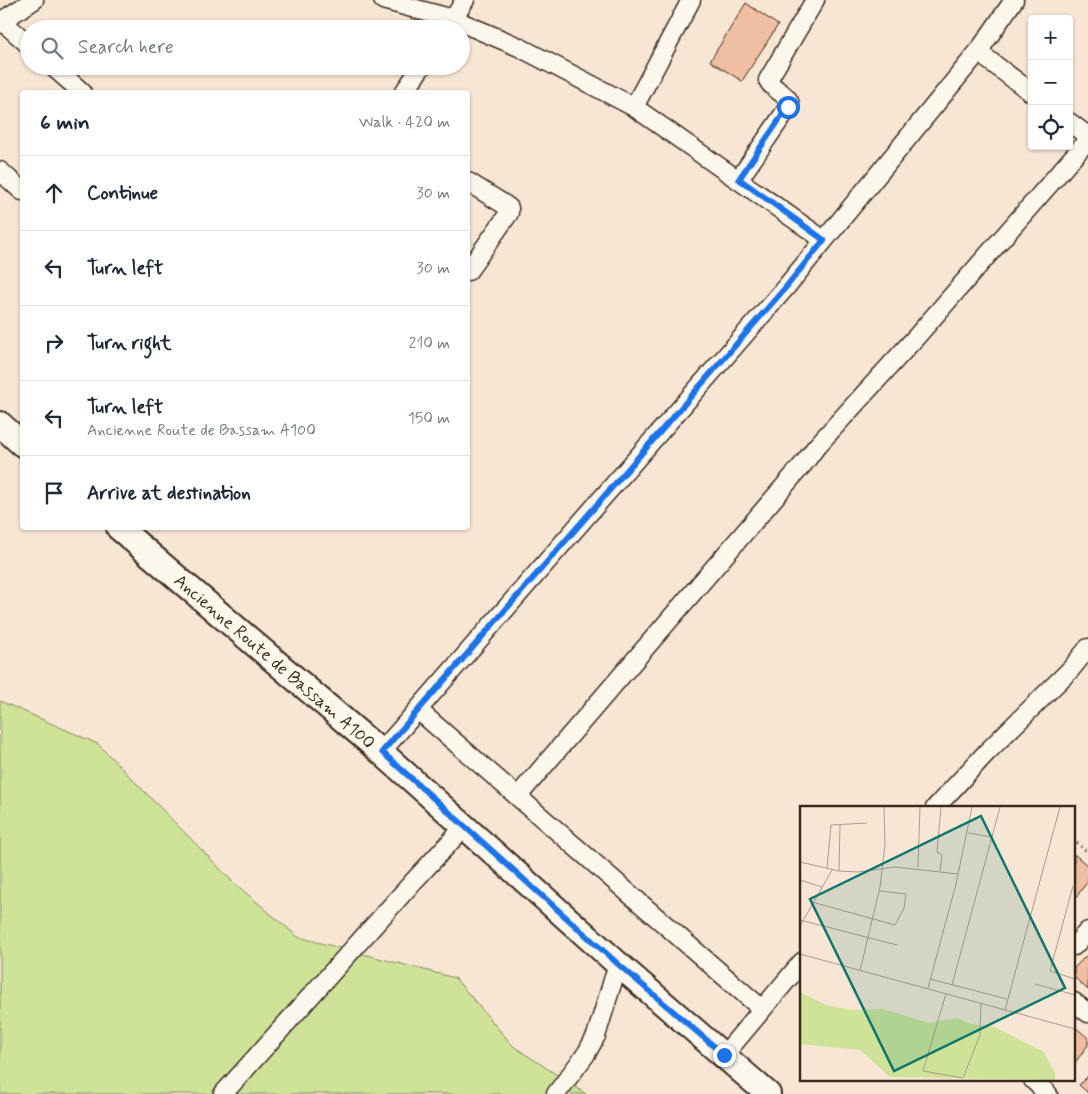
<!DOCTYPE html>
<meta charset="utf-8">
<style>
:root{--surface:#fff;--page:#f2f2f3;--text:#1f2937;--muted:#747a83;--line:#e0e1e3}
body{margin:0;font-family:Mynerve,sans-serif;background:var(--page);color:var(--text)}
.controls{position:absolute;right:15px;top:15px;display:grid;overflow:hidden;border-radius:5px;box-shadow:0 1px 4px #0004}
.controls button{width:45px;height:45px;display:grid;place-items:center;padding:0;border:0;border-bottom:1px solid var(--line);background:var(--surface);color:var(--text);font:25px sans-serif}
.stop{position:absolute;width:15px;height:15px;margin:-11px;border:4px solid #1a73e8;border-radius:50%;background:#fff}
.stop.end{background:#1a73e8;border-color:#fff;box-shadow:0 1px 5px #0008}
.list{margin:0;padding:0;list-style:none}
h2{display:flex;justify-content:space-between;align-items:center;height:65px;margin:0;padding:0 20px;font-size:21px}
h2 small{font-size:16px;font-weight:400;color:var(--muted)}
.list li{display:grid;grid-template-columns:32px 1fr auto;gap:15px;align-items:center;box-sizing:border-box;height:75px;padding:0 20px;border-top:1px solid var(--line)}
.list b{display:block;font-size:19px;white-space:nowrap}
.list p{margin:0;font-size:16px;white-space:nowrap;color:var(--muted)}
.list em{font-size:16px;font-style:normal;color:var(--muted)}
.icon{flex:none;width:28px;height:28px;fill:none;stroke:currentColor;stroke-width:2;stroke-linecap:round;stroke-linejoin:round}
.map{position:relative;flex:none;width:1088px;height:1094px;overflow:hidden}
.search{position:absolute;background:var(--surface);box-shadow:0 1px 4px #0004;left:20px;top:20px;width:450px;height:55px;display:flex;align-items:center;gap:12px;box-sizing:border-box;padding:0 18px;border-radius:28px;color:var(--muted);font-size:19px}
.panel{position:absolute;background:var(--surface);box-shadow:0 1px 4px #0004;left:20px;top:90px;width:450px;height:440px;border-radius:5px}
.map>svg:first-child{display:block}
.green{fill:#cee398;stroke:#84865b}
.building{fill:#f0bea0;stroke:#3b2a1e}
.lines{fill:none;stroke-linecap:round;stroke-linejoin:round}
.minor-casing{stroke:#3b2a1e;stroke-width:21}
.secondary-casing{stroke:#3b2a1e;stroke-width:28}
.path{stroke:#3b2a1e;stroke-width:3;stroke-dasharray:1 4;stroke-linecap:butt}
.minor{stroke:#fbf7ec;stroke-width:18}
.secondary{stroke:#fbf7ec;stroke-width:24}
.route{stroke:#1a73e8;stroke-width:6}
.labels{text-anchor:middle;stroke-width:4.5;stroke-linejoin:round;paint-order:stroke}
.street-label{font-size:18px;fill:#3b2a1e;stroke:#fbf7ec}
.inset-road{fill:none;stroke:#ac9b8c;stroke-width:1}
.view{fill:#0f766e;fill-opacity:0.15;stroke:#0f766e;stroke-width:2.5}
.inset-edge{fill:none;stroke:#3b2a1e;stroke-width:2.5}
</style>
<div class="map">
<svg width="1088" height="1094" viewBox="0 0 1088 1094">
<rect width="100%" height="100%" fill="#f8e6d5"/>
<filter id="ink" filterUnits="userSpaceOnUse"><feTurbulence type="fractalNoise" baseFrequency=".02" numOctaves="2"/><feDisplacementMap in="SourceGraphic" scale="10" xChannelSelector="R" yChannelSelector="G"/><feConvolveMatrix kernelMatrix="1 2 1 2 8 2 1 2 1" color-interpolation-filters="sRGB"/></filter>
<g filter="url(#ink)">
<path class="green" d="M0,701L98,744L233,882L298,937L455,978L513,1046L586,1094H0Z"/>
<g class="building">
<path d="M746,3L778,25L742,81L710,61Z"/>
<path d="M1074,854L1088,866V881L1074,900Z"/>
<path d="M1088,954V990L1074,977V968Z"/>
<path d="M1074,1026L1088,1038V1045L1074,1064Z"/>
<path d="M1088,1076V1093L1079,1085Z"/>
</g>
<g class="lines">
<defs>
<g id="minor">
<path d="M383,0L453,19L519,47L634,107L824,240"/>
<path d="M2,21L29,45"/>
<path d="M0,22L34,0"/>
<path d="M447,29L465,0"/>
<path d="M978,52L1032,93"/>
<path d="M52,66L82,92"/>
<path d="M404,92L422,66"/>
<path d="M634,107L691,0"/>
<path d="M1069,122L1088,136"/>
<path d="M0,171L22,191"/>
<path d="M739,179L790,105C789,94 772,90 768,80L815,0"/>
<path d="M468,182L505,205L509,208V213L468,271"/>
<path d="M418,710L762,1009"/>
<path d="M381,752L786,287L978,52L1014,0"/>
<path d="M518,796L805,462L816,447L917,336L1088,140"/>
<path d="M935,808L987,752L1071,669L1088,648"/>
<path d="M1074,946L1088,931"/>
<path d="M1074,1002L1088,1013"/>
<path d="M724,1055L802,962"/>
<path d="M1033,1080L1048,1094"/>
<path d="M223,1094L412,883L464,827"/>
<path d="M556,1094L586,1054L596,1036L618,964"/>
</g>
<g id="secondary">
<path d="M0,424L22,444"/>
<path id="s1" d="M119,528L381,752L618,964L768,1094"/>
</g>
</defs>
<use href="#minor" class="minor-casing"/>
<use href="#secondary" class="secondary-casing"/>
<path class="path" d="M1077,843L1088,853"/>
<use href="#minor" class="minor"/>
<use href="#secondary" class="secondary"/>
</g>
</g>
<g class="lines" filter="url(#ink)">
<path class="route" d="M724,1055L618,964L382,752L786,287L824,240L739,179L788,107"/>
</g>
<g class="labels">
<g class="street-label">
<text dy="6" stroke="none"><textPath href="#s1" startOffset="205">Ancienne Route de Bassam A100</textPath></text>
</g>
</g>
<g transform="translate(800 806)">
<rect width="275" height="275" fill="#f8e6d5"/>
<path d="M0,186L26,199L51,204L83,203L129,217L157,212L171,218L195,221L244,246L255,267V274L90,271L60,244L0,238Z" fill="#cee398"/>
<path class="inset-road" d="M168,27L192,31M0,56L39,65L58,66L95,61L158,68M118,61L120,1M27,62L31,19L67,17M39,65L40,18M140,65L142,49L137,46L141,1M0,74L22,81M273,80L250,165L275,173M12,96L95,119L104,102L106,88L80,85M0,114L97,139M0,120L32,64M0,148L275,223M60,165L80,81L85,39L84,1M130,173L207,193M235,178L275,189M152,179L200,1M128,182L156,78L172,1M146,188L123,265L163,272L180,229L181,197M205,204L260,1"/>
<path class="view" d="M181,10L265,182L94,265L10,93Z"/>
<rect width="275" height="275" class="inset-edge"/>
</g>
</svg>
<div class="controls">
<button>+</button>
<button>−</button>
<button><svg class="icon" aria-label="locate" viewBox="0 0 24 24"><circle cx="12" cy="12" r="6"/><path d="M12 2v4M12 18v4M2 12h4M18 12h4"/></svg></button>
</div>
<div class="stop" style="left:788px;top:107px"></div>
<div class="stop end" style="left:724px;top:1055px"></div>
<div class="search"><svg class="icon" aria-label="search" viewBox="0 0 24 24"><circle cx="10" cy="10" r="6"/><path d="M15 15l6 6"/></svg>Search here</div>
<section class="panel">
<h2>6 min<small>Walk · 420 m</small></h2>
<ul class="list">
<li><svg class="icon" aria-label="ahead" viewBox="0 0 24 24"><path d="M12 20V5M6 11l6-6 6 6"/></svg><div><b>Continue</b></div><em>30 m</em></li>
<li><svg class="icon" aria-label="left" viewBox="0 0 24 24"><path d="M17 20v-9H6M10 6l-5 5 5 5"/></svg><div><b>Turn left</b></div><em>30 m</em></li>
<li><svg class="icon" aria-label="right" viewBox="0 0 24 24"><path d="M7 20v-9h11M14 6l5 5-5 5"/></svg><div><b>Turn right</b></div><em>210 m</em></li>
<li><svg class="icon" aria-label="left" viewBox="0 0 24 24"><path d="M17 20v-9H6M10 6l-5 5 5 5"/></svg><div><b>Turn left</b><p>Ancienne Route de Bassam A100</p></div><em>150 m</em></li>
<li><svg class="icon" aria-label="arrive" viewBox="0 0 24 24"><path d="M6 21V4h12l-3 4 3 4H6"/></svg><div><b>Arrive at destination</b></div></li>
</ul>
</section>
</div>
